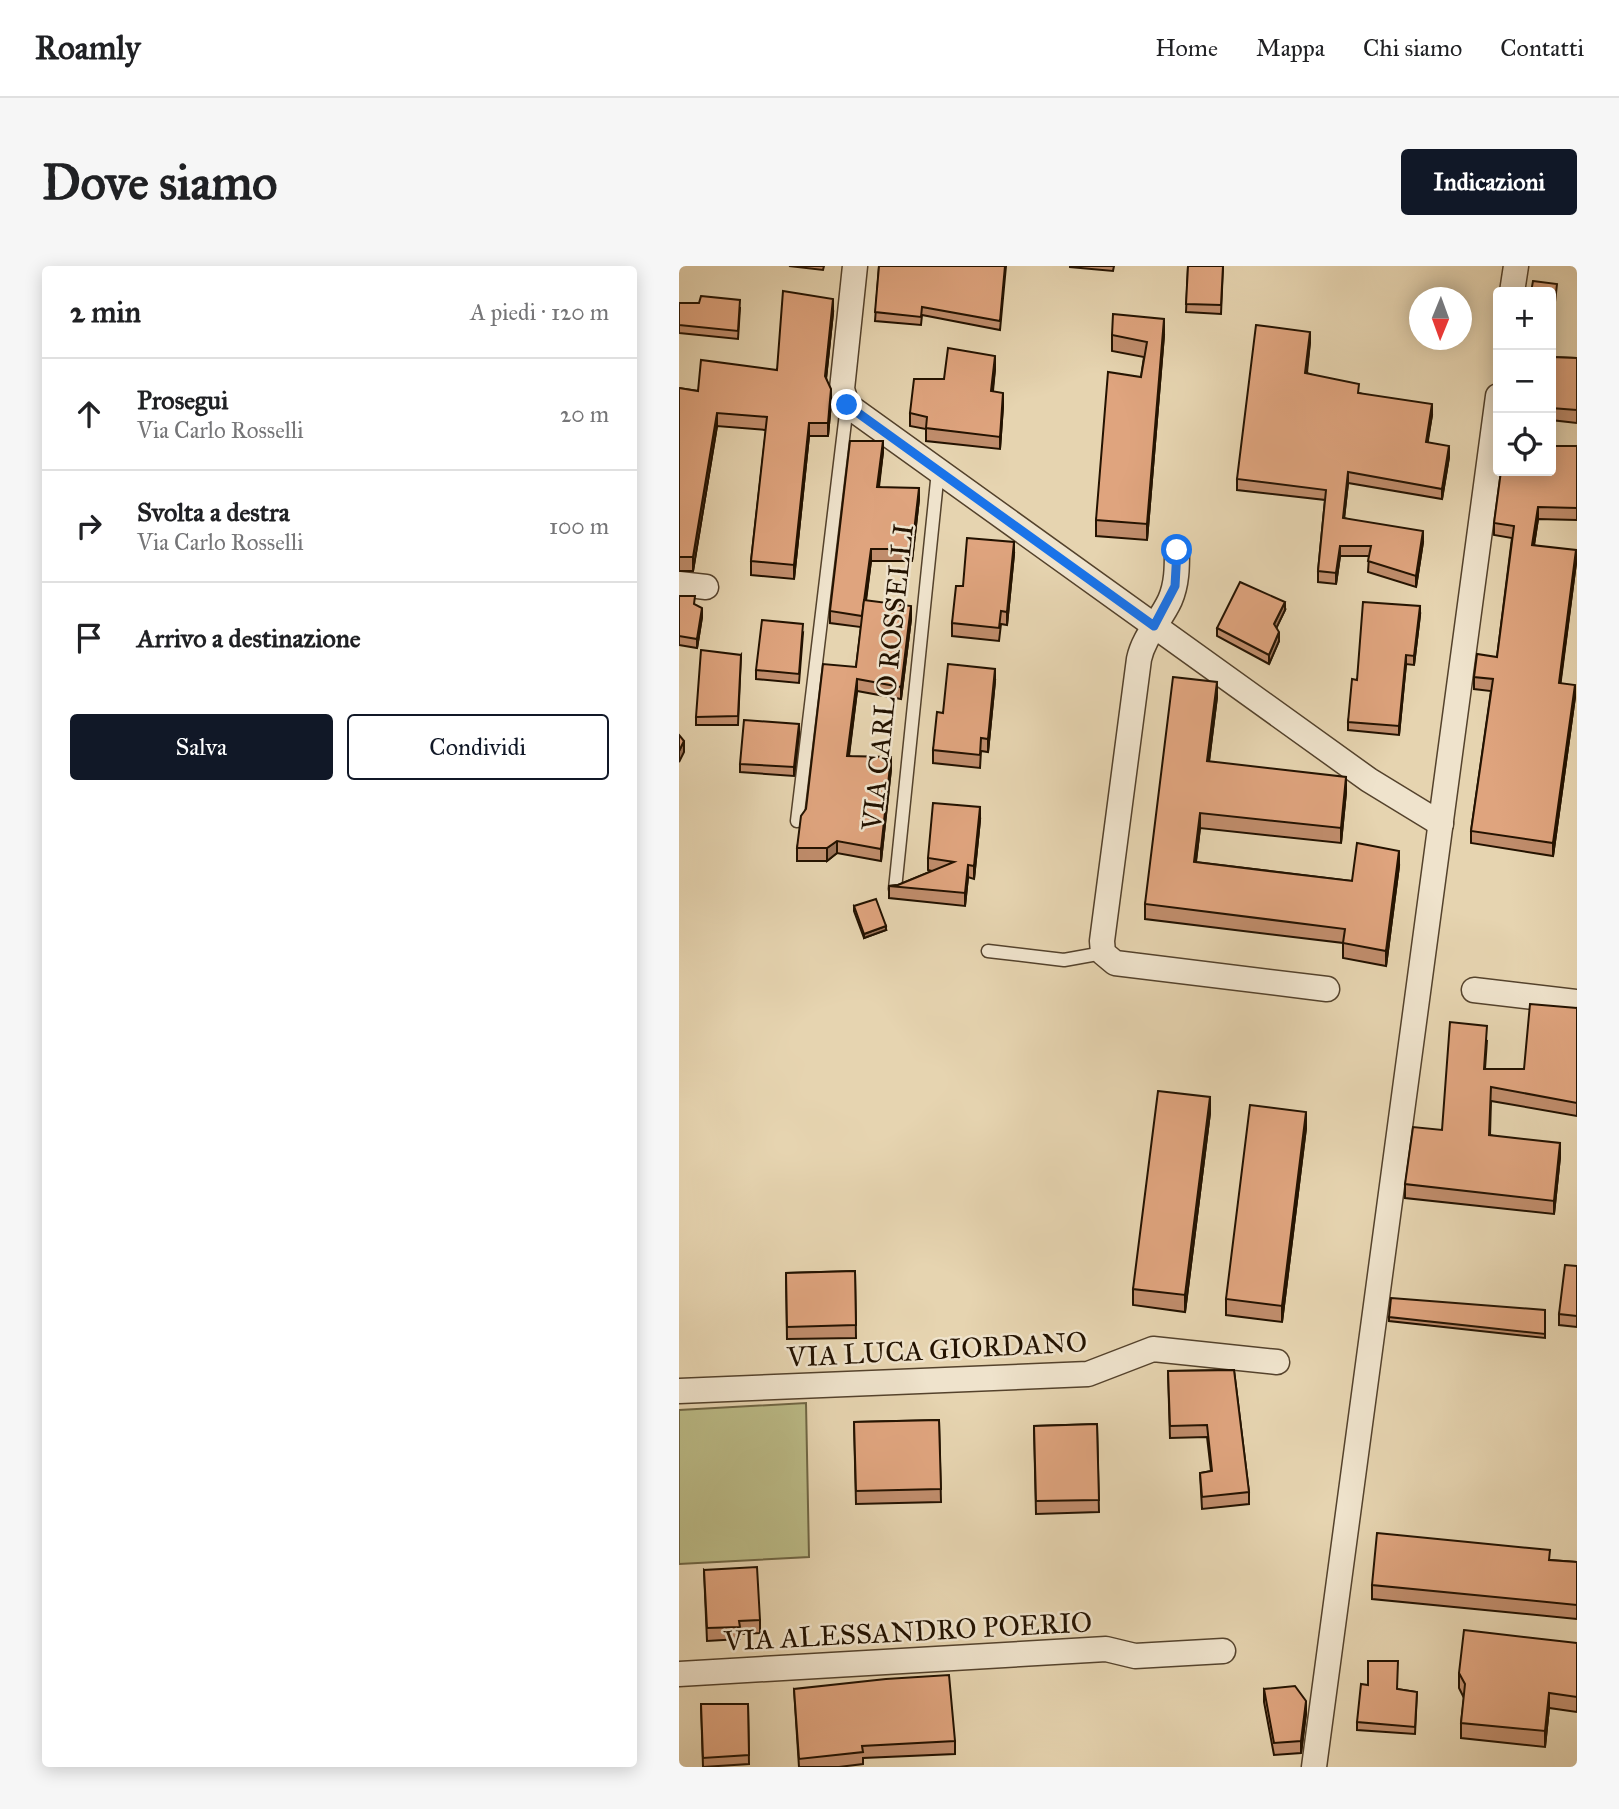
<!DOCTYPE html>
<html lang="it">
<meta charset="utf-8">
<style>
:root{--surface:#fff;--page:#f6f6f6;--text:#202124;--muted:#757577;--line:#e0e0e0;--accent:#111827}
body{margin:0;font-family:"IM FELL Great Primer",serif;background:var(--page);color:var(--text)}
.controls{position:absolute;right:21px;top:21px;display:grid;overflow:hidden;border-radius:7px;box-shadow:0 4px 18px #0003}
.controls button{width:63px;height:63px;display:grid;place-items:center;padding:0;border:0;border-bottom:2px solid var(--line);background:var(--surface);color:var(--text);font:35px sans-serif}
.compass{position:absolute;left:730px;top:21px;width:63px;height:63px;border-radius:50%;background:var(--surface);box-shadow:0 4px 18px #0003;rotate:181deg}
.stop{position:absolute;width:21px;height:21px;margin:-16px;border:5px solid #1a73e8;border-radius:50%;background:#fff}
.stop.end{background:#1a73e8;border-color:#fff;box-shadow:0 2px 7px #0008}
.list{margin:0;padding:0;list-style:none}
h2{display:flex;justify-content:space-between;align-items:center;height:91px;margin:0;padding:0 28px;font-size:30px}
h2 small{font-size:23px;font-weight:400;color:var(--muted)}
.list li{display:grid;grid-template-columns:46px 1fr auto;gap:21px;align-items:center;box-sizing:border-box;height:112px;padding:0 28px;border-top:2px solid var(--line)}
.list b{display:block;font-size:26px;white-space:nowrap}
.list p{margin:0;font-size:23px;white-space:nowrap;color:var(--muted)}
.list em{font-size:23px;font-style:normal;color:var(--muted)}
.actions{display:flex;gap:14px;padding:21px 28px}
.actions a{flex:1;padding:16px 0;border:2px solid var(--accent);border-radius:7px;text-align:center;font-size:24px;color:var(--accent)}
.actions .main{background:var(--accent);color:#fff}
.icon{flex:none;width:38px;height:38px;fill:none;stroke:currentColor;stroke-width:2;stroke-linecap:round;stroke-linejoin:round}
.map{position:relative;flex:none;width:898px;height:1501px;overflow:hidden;border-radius:7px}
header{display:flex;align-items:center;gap:42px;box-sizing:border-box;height:98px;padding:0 35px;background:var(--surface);border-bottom:2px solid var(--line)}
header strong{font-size:33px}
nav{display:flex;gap:38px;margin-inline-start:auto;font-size:24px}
.intro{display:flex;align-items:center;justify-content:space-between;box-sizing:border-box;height:168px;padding:0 42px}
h1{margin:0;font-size:49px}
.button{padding:18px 32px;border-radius:7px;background:var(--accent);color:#fff;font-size:24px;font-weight:700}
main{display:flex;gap:42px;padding:0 42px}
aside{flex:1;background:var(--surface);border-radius:7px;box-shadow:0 4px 18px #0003}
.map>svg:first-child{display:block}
.green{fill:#bbbb87;stroke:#6f6644;stroke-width:2}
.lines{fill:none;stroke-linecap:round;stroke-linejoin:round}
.lane-casing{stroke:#54422c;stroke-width:15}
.street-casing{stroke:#54422c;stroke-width:27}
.lane{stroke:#efe3cc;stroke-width:12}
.street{stroke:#efe3cc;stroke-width:24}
.wall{fill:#c08d6c;stroke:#231200;stroke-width:2}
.shaded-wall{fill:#9c7358;stroke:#231200;stroke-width:2}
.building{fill:#dfa47e;stroke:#231200;stroke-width:2}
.route{stroke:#1a73e8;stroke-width:9}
.labels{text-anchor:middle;stroke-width:5;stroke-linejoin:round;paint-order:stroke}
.street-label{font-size:28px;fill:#231200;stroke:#efe3cc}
</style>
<header>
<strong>Roamly</strong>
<nav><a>Home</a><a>Mappa</a><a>Chi siamo</a><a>Contatti</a></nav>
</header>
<div class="intro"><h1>Dove siamo</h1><a class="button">Indicazioni</a></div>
<main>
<aside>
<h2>2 min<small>A piedi · 120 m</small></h2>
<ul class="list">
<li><svg class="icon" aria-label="ahead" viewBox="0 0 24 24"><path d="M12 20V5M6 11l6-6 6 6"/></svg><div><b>Prosegui</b><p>Via Carlo Rosselli</p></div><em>20 m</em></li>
<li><svg class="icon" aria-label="right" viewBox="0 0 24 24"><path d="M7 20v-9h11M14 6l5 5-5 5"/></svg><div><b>Svolta a destra</b><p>Via Carlo Rosselli</p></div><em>100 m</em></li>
<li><svg class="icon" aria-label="arrive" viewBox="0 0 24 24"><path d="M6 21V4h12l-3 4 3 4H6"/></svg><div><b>Arrivo a destinazione</b></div></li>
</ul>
<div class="actions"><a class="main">Salva</a><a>Condividi</a></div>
</aside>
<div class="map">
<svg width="898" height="1501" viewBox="0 0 898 1501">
<rect width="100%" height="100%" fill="#e6d4b0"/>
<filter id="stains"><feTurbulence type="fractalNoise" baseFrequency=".00286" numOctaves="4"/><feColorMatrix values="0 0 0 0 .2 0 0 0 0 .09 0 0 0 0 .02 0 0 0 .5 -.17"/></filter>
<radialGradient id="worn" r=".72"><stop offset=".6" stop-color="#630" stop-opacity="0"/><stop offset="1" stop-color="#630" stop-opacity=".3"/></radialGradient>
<path class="green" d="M127,1137L130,1291L0,1298V1144Z"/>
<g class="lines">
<defs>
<g id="lane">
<path d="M118,555L168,139"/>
<path d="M216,623L259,205"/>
<path d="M309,685L385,694L424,687"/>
</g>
<g id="street">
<path d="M176,0L163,123L168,139L690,514L762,558"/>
<path d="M833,26L837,0"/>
<path d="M498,284C498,301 498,318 491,334C482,354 465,370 460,393L423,675L424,687L436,697L648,723"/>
<path d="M0,318L27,321"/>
<path d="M795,724L898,736"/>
<path d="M0,1125L409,1108L474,1083L598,1096"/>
<path d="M0,1408L427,1383L456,1390L544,1385"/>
<path d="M635,1501L819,130"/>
</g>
</defs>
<use href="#lane" class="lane-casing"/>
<use href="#street" class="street-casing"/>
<use href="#lane" class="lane"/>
<use href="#street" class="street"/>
</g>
<g class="wall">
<path d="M110,0H145L144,4Z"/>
<path d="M200,0H327L321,64L243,49L242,59L196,55Z"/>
<path d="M391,0H435L434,5L391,1Z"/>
<path d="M509,0H544L542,48L507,46Z"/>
<path d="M0,37H20L61,42L59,73L0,67Z"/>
<path d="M154,47L147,112L152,137L149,170H130L115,313L72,309V295L87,164L38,160L14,305H0V122L19,125L98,104Z"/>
<path d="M433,69H485L468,274L417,270V254L462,111L465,91L433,85Z"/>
<path d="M631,76L628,107L680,127L753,149L748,177L770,191L763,233L669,217L665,252L744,276L737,321L689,306L690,290H661L657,318L639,316V305L646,234L558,224V213Z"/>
<path d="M872,91L898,92V157L872,154Z"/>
<path d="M316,103L314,125L324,140L321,183L247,175V163L231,160V147L265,113Z"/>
<path d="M898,180V254L859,253L855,279L897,297L881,418L896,431L874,590L792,577V565L812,425L795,423V411L818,391L833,272L815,269V257Z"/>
<path d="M204,186L200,221L240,233L233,295H192L187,335L232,353L222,433L178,425L170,490L212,503L202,595L158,587L148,595H118V582L127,543L177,401L182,361L151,357V345Z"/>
<path d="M335,288L328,359L322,358L320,375L273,370V357L284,320Z"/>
<path d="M0,330L16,339L23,351L18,382L0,379Z"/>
<path d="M606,344L597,362L600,375L590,398L538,370V362Z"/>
<path d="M741,349L735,399L727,398L720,469L669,464V456L678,414Z"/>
<path d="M124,367L120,417L77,413V404Z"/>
<path d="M62,389L59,459H17V451Z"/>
<path d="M316,415L309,486L302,485L301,502L254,497V484L264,447Z"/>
<path d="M538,431L530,496L667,526L662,577L521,562L517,596L673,615L720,600L707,700L664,692V677L466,653V638Z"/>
<path d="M120,467L115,510L61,506V498Z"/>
<path d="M301,554L295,613L289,611L286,640L210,632V620L219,619L253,605L249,604V592Z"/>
<path d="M175,640L207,664L185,672L175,645Z"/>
<path d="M898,742V850L812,835L811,869L881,891L875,948L726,932V918L763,864L808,774L806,803H845Z"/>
<path d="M531,847L506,1046L454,1039V1023Z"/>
<path d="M627,862L603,1056L547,1049V1033Z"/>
<path d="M898,1000V1061L880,1059V1048Z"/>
<path d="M176,1005L177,1072L108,1073L107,1007Z"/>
<path d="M866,1044V1072L710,1055V1051Z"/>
<path d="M555,1104L570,1226V1238L523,1243L521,1207L532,1205L528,1171L491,1172L489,1105Z"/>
<path d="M260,1154L262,1236L177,1238L175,1156Z"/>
<path d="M418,1158L420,1246L357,1248L355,1160Z"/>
<path d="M871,1294L898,1296V1353L693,1333V1319Z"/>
<path d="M25,1304L81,1354V1367L61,1368V1373L28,1375Z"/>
<path d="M898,1377V1446L870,1442L866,1481L782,1472V1457L785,1432L780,1422V1407Z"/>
<path d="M115,1423L276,1475V1488L184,1492V1498L160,1501H120Z"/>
<path d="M585,1423L627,1447L622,1487L595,1489L585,1436Z"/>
<path d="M718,1423L738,1426L736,1468L678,1464V1456Z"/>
<path d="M22,1438H69L70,1498L24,1501Z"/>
</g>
<g class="shaded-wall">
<path d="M154,33V47L146,123V110Z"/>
<path d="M485,53V69L468,274V258Z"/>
<path d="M631,66V76L626,118V107Z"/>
<path d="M316,90V103L312,137V125Z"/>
<path d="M152,123V137L149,170V157Z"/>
<path d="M324,127V140L321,183V171Z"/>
<path d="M753,138V149L747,187V176Z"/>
<path d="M38,147V160L14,305V291Z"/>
<path d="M130,157V170L115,313V299Z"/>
<path d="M204,175V186L198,232V221Z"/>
<path d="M770,180V191L763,233V223Z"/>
<path d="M669,206V217L664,262V252Z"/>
<path d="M240,222V233L233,295V283Z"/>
<path d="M859,241V253L853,291V279Z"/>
<path d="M744,265V276L737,321V310Z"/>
<path d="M335,276V288L328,359V346Z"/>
<path d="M661,280V290L657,318V307Z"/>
<path d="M192,283V295L183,361V350Z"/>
<path d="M897,284V297L880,429V417Z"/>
<path d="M606,336V344L595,367V358Z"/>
<path d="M232,340V353L222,433V421Z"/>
<path d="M741,340V349L735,399V390Z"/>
<path d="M23,342V351L18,382V373Z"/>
<path d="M600,366V375L590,398V389Z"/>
<path d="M727,389V398L720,469V460Z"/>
<path d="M316,403V415L309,486V473Z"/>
<path d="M178,413V425L168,503V490Z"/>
<path d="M538,416V431L528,510V495Z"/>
<path d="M896,419V431L874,590V577Z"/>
<path d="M120,458V467L115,510V501Z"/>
<path d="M5,475V486L0,496V485Z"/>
<path d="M212,491V503L202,595V583Z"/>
<path d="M667,511V526L662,577V562Z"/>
<path d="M301,541V554L295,613V600Z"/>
<path d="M521,547V562L515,610V596Z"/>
<path d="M158,575V587L148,595V582Z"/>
<path d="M720,585V600L707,700V685Z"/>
<path d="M289,599V611L286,640V627Z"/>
<path d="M207,660V664L185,672V668Z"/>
<path d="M531,831V847L506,1046V1029Z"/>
<path d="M627,846V862L603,1056V1040Z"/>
<path d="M881,877V891L875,948V935Z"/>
<path d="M870,1427V1442L866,1481V1465Z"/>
<path d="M627,1435V1447L622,1487V1475Z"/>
</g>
<g class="building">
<path d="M200,0H326L321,55L243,41L242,51L196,46Z"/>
<path d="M509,0H544L542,39L507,38Z"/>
<path d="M854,15L878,18L875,45L872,44V26H852Z"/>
<path d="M104,25L154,33L146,110L152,123L149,157H130L115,299L72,295L88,151L38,147L14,291H0V122L19,125L22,94L98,104Z"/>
<path d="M22,30L61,34L59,65L0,59V37H20Z"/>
<path d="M434,48L485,53L468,258L417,254L429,106L462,111L468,76L433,69Z"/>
<path d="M577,59L631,66L626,107L680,118L679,127L753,138L747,176L770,180L763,223L669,206L664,252L744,265L737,310L689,295L692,280H661L657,307L639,305L647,224L558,213Z"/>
<path d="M269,82L316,90L312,125L324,127L321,171L247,162L248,151L231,147L235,113H265Z"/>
<path d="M872,91L898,92V144L872,142Z"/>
<path d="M171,175H204L198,221L240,222L233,283H192L183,350L151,345Z"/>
<path d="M872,180H898V242L859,241L853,279L897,284L880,417L896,419L874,577L792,565L814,413L795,411L798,388L818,391L835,260L815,257L822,205H872Z"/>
<path d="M288,272L335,276L328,346L322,345L320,362L273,357L277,320H284Z"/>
<path d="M561,316L606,336L595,358L600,366L590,389L538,362Z"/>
<path d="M0,330H16L15,338L23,342L18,373L0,370Z"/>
<path d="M185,334L232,340L222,421L178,413L168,490L212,491L202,583L158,575L148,582H118L122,550L127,543L144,398L177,401Z"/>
<path d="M684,336L741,340L735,390L727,389L720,460L669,456L673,413L678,414Z"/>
<path d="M83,354L124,358L120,408L77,404Z"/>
<path d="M22,384L62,389L59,450L17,451Z"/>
<path d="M269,398L316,403L309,473L302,472L301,489L254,484L258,446L264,447Z"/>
<path d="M494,411L538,416L528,495L667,511L662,562L521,547L515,596L673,615L678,577L720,585L707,685L664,677L666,663L466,638Z"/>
<path d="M65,454L120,458L115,501L61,498Z"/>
<path d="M0,469L5,475L0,485Z"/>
<path d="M254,537L301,541L295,600L289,599L286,627L210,620L219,619L275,596L249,592Z"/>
<path d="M197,633L207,660L185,668L175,640Z"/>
<path d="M851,738L898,742V837L812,821L810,869L881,877L875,935L726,918L734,861L763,864L771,756L808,760L805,803H845Z"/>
<path d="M479,825L531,831L506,1029L454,1023Z"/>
<path d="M571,839L627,846L603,1040L547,1033Z"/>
<path d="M886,999L898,1000V1050L880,1048Z"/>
<path d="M176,1005L177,1059L108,1061L107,1007Z"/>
<path d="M712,1032L866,1044V1068L710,1051Z"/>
<path d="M555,1104L570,1226L523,1231L521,1207L533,1205L528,1159L491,1160L489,1105Z"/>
<path d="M260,1154L262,1223L177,1225L175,1156Z"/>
<path d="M418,1158L420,1234L357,1235L355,1160Z"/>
<path d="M698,1267L871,1284L870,1294L898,1296V1339L693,1319Z"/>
<path d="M78,1301L81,1354L60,1355L61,1361L28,1362L25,1304Z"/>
<path d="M785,1364L898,1377V1431L870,1427L866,1465L782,1457L786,1418L780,1407Z"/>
<path d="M689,1395H719L718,1423L738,1426L736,1461L678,1456L682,1418L689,1419Z"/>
<path d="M270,1409L276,1475L183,1480L184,1486L120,1493L115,1423L207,1413Z"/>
<path d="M616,1420L627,1435L622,1475L595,1477L585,1423Z"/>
<path d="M22,1438H69L70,1489L24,1492Z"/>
</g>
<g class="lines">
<path class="route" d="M168,139L475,360L496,320L498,284"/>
</g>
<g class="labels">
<g class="street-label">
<text transform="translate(208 411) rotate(-84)" y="10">VIA CARLO ROSSELLI</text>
<text transform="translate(258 1083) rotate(-3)" y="10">VIA LUCA GIORDANO</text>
<text transform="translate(229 1365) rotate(-3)" y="10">VIA ALESSANDRO POERIO</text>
</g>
</g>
<rect width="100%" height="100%" filter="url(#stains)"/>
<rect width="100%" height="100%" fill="url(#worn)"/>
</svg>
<div class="controls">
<button>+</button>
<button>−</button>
<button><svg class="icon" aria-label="locate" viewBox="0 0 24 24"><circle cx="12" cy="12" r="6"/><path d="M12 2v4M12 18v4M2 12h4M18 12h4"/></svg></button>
</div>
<svg class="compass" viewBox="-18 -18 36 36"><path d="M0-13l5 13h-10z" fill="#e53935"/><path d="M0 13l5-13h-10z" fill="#757577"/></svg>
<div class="stop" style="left:498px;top:284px"></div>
<div class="stop end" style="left:168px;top:139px"></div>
</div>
</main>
